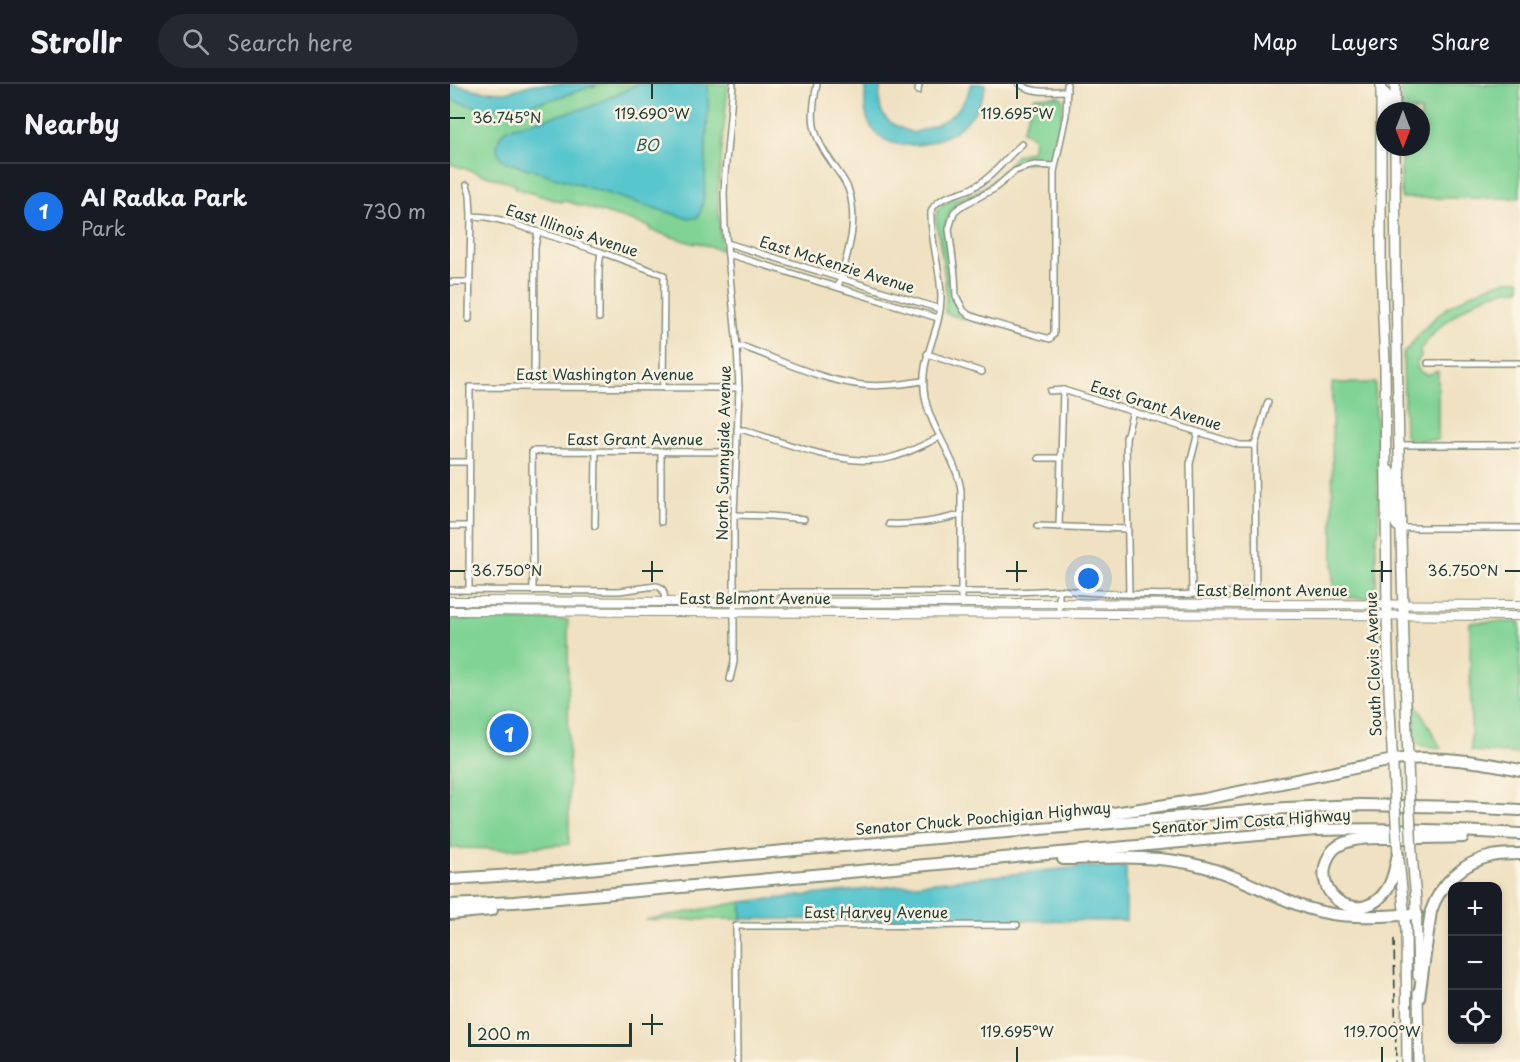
<!DOCTYPE html>
<meta charset="utf-8">
<style>
:root{--surface:#171b24;--page:#242831;--text:#f1f3f6;--muted:#9ea1a6;--line:#363941;--accent:#1a73e8}
body{margin:0;font-family:"Playpen Sans",sans-serif;background:var(--page);color:var(--text)}
.controls{position:absolute;right:18px;bottom:18px;display:grid;overflow:hidden;border-radius:12px;box-shadow:0 3px 9px #0003}
.controls button{width:54px;height:54px;display:grid;place-items:center;padding:0;border:0;border-bottom:2px solid var(--line);background:var(--surface);color:var(--text);font:30px sans-serif}
.compass{position:absolute;left:926px;top:18px;width:54px;height:54px;border-radius:50%;background:var(--surface);box-shadow:0 3px 9px #0003;rotate:180deg}
.scale{position:absolute;left:18px;bottom:15px;width:164px;box-sizing:border-box;padding-left:6px;border:3px solid #1f3d34;border-top:0;font-size:16px;line-height:21px;white-space:nowrap;color:#1f3d34;-webkit-text-stroke:4px #fcf5e5;paint-order:stroke}
.you{position:absolute;left:639px;top:495px;width:21px;height:21px;margin:-15px;border:4px solid #fff;border-radius:50%;background:#1a73e8;box-shadow:0 0 0 9px #1a73e833}
.badge{display:grid;place-items:center;width:39px;height:39px;border-radius:50%;background:var(--accent);color:#fff;font-size:20px;font-weight:700}
.pin{position:absolute;translate:-50% -50%;border:3px solid #fff;box-shadow:0 2px 6px #0006}
.list{margin:0;padding:0;list-style:none}
h2{display:flex;justify-content:space-between;align-items:center;height:78px;margin:0;padding:0 24px;font-size:26px}
h2 small{font-size:20px;font-weight:400;color:var(--muted)}
.list li{display:grid;grid-template-columns:39px 1fr auto;gap:18px;align-items:center;box-sizing:border-box;height:96px;padding:0 24px;border-top:2px solid var(--line)}
.list b{display:block;font-size:22px;white-space:nowrap}
.list p{margin:0;font-size:20px;white-space:nowrap;color:var(--muted)}
.list em{font-size:20px;font-style:normal;color:var(--muted)}
.icon{flex:none;width:33px;height:33px;fill:none;stroke:currentColor;stroke-width:2;stroke-linecap:round;stroke-linejoin:round}
.map{position:relative;flex:none;width:1070px;height:978px;overflow:hidden}
header{display:flex;align-items:center;gap:36px;box-sizing:border-box;height:84px;padding:0 30px;background:var(--surface);border-bottom:2px solid var(--line)}
header strong{font-size:28px}
nav{display:flex;gap:33px;margin-inline-start:auto;font-size:21px}
.search{width:420px;height:54px;background:var(--page);display:flex;align-items:center;gap:15px;box-sizing:border-box;padding:0 21px;border-radius:33px;color:var(--muted);font-size:22px}
main{display:flex}
aside{flex:1;background:var(--surface)}
.map>svg:first-child{display:block}
.green{fill:#81d395;stroke:#508864;stroke-width:1.5}
.water{fill:#58c6cd;stroke:#3c8280;stroke-width:1.5}
.lines{fill:none;stroke-linecap:round;stroke-linejoin:round}
.street-casing{stroke:#878f7a;stroke-width:8}
.secondary-casing{stroke:#878f7a;stroke-width:10}
.primary-casing{stroke:#878f7a;stroke-width:12}
.highway-casing{stroke:#878f7a;stroke-width:14}
.street{stroke:#fff;stroke-width:5}
.secondary{stroke:#fff;stroke-width:8}
.primary{stroke:#fff;stroke-width:9}
.highway{stroke:#fff;stroke-width:10}
.rail{stroke:#1f3d34;stroke-width:1.5;stroke-dasharray:9 4.5;stroke-linecap:butt}
.primary-bridge-casing{stroke:#878f7a;stroke-width:12;stroke-linecap:butt}
.primary-bridge{stroke:#fff;stroke-width:9}
.ticks{fill:none;stroke:#1f3d34;stroke-width:2}
.labels{text-anchor:middle;stroke-width:5;stroke-linejoin:round;paint-order:stroke}
.street-label{font-size:15px;fill:#1f3d34;stroke:#fcf5e5}
.water-label{font-size:16px;font-style:italic;fill:#2d5f5a;stroke:#fcf5e5}
.ticks-label{font-size:15px;text-anchor:middle;fill:#1f3d34;stroke:#fcf5e5;stroke-width:5;stroke-linejoin:round;paint-order:stroke}
</style>
<header>
<strong>Strollr</strong>
<div class="search"><svg class="icon" aria-label="search" viewBox="0 0 24 24"><circle cx="10" cy="10" r="6"/><path d="M15 15l6 6"/></svg>Search here</div>
<nav><a>Map</a><a>Layers</a><a>Share</a></nav>
</header>
<main>
<aside>
<h2>Nearby<small></small></h2>
<ul class="list">
<li><span class="badge">1</span><div><b>Al Radka Park</b><p>Park</p></div><em>730 m</em></li>
</ul>
</aside>
<div class="map">
<svg width="1070" height="978" viewBox="0 0 1070 978">
<rect width="100%" height="100%" fill="#fcf5e5"/>
<filter id="ink" filterUnits="userSpaceOnUse"><feTurbulence type="fractalNoise" baseFrequency=".0167" numOctaves="2"/><feDisplacementMap in="SourceGraphic" scale="12" xChannelSelector="R" yChannelSelector="G"/><feConvolveMatrix kernelMatrix="1 2 1 2 8 2 1 2 1" color-interpolation-filters="sRGB"/></filter>
<filter id="wash" filterUnits="userSpaceOnUse"><feTurbulence type="fractalNoise" baseFrequency=".008" numOctaves="4" result="noise"/><feDisplacementMap in="SourceGraphic" scale="24" xChannelSelector="R" yChannelSelector="G"/><feGaussianBlur stdDeviation="1.35" result="paint"/><feColorMatrix in="noise" values="0 0 0 0 0 0 0 0 0 0 0 0 0 0 0 0 0 1.4 0 .05"/><feComposite in="paint" operator="in"/></filter>
<g filter="url(#wash)">
<rect width="100%" height="100%" fill="#efe1c1"/>
<g class="green">
<path d="M150,0H278L268,108L271,166L245,158V160L200,146L201,143L112,116L111,118L65,104L66,101L0,80V16L33,24H63L103,15Z"/>
<path d="M951,0H1070V114H951V63H971V27H951Z"/>
<path d="M609,12L613,15L612,31L603,74C595,80 582,77 572,79C559,83 550,96 539,104C530,110 520,113 511,118C487,131 497,160 500,181C502,194 500,210 506,222C508,227 513,232 517,236L495,229C499,198 490,165 486,135L487,126L493,120L532,105L548,92L566,72L581,67C587,56 584,51 572,47L585,13Z"/>
<path d="M1057,196H1070V205C1032,205 992,236 970,266L971,272L967,278V283L970,288L977,291L988,287V356H960L955,352L953,270C961,262 967,252 975,244C996,220 1027,205 1057,196Z"/>
<path d="M882,299H925L929,446L926,453V510L923,514L883,513Z"/>
<path d="M0,535L118,536L119,760L59,765L0,764Z"/>
<path d="M1020,538H1070V670L1021,667Z"/>
<path d="M961,616H964L991,664L972,662L966,657Z"/>
<path d="M292,818V835L195,836Z"/>
</g>
<g class="water">
<path d="M0,0L33,7L56,8L84,0H150L103,15L63,24H33L0,16Z"/>
<path d="M189,0H258C259,21 257,41 256,62C255,82 257,116 248,133L242,134L233,133L66,81C61,80 56,79 52,75C43,66 48,51 57,45L139,23Z"/>
<path d="M416,0H431C425,32 435,38 463,49C491,40 513,31 521,0H536C533,13 527,27 517,37C495,61 439,75 420,41C413,28 415,14 416,0Z"/>
<path d="M630,783H676V837L292,835V818Z"/>
</g>
</g>
<g filter="url(#ink)">
<g class="lines">
<defs>
<g id="street">
<path d="M367,0C360,35 361,50 382,79C388,88 396,97 399,107C409,139 397,172 388,203"/>
<path d="M569,0C585,10 599,7 617,7"/>
<path d="M468,7L469,0"/>
<path d="M605,82L585,81L576,83L565,87L544,105L510,123L504,128L499,145L505,191L506,212L514,227L519,231L543,239L600,255L604,250V88L616,31L617,0"/>
<path d="M17,101L20,111L21,132L19,235"/>
<path d="M21,132L37,133L54,137L151,168L214,191L213,304"/>
<path d="M277,159L490,225"/>
<path d="M278,170L488,234"/>
<path d="M0,198H20"/>
<path d="M149,234V183L151,168"/>
<path d="M287,263H294C332,277 373,297 413,301C433,303 453,300 473,297"/>
<path d="M477,270L532,288"/>
<path d="M978,279H1070"/>
<path d="M84,303L85,163L88,148"/>
<path d="M600,307L613,306L790,361H805"/>
<path d="M287,346H294C336,359 401,386 443,373C459,369 475,360 490,353"/>
<path d="M949,361H1070"/>
<path d="M211,367V438"/>
<path d="M589,374H611"/>
<path d="M0,378H19"/>
<path d="M284,431L321,432L354,435"/>
<path d="M439,440C466,441 485,437 511,431"/>
<path d="M0,442H19"/>
<path d="M145,442L146,367"/>
<path d="M587,442L678,445"/>
<path d="M609,443L613,306"/>
<path d="M951,444H1070"/>
<path d="M0,506L169,507L206,502C215,503 214,511 215,518"/>
<path d="M19,506L20,303L289,304"/>
<path d="M609,506C674,512 740,512 805,507"/>
<path d="M83,507L82,367L287,368"/>
<path d="M284,508H566L609,506V530"/>
<path d="M679,510L676,354L683,327"/>
<path d="M742,510L740,380L748,348"/>
<path d="M511,520V406C506,373 481,346 475,313C468,274 491,249 491,214C491,186 480,156 481,128C486,112 508,111 522,104C543,94 554,75 572,60"/>
<path d="M806,520L805,361L818,318"/>
<path d="M280,595L284,578V431L289,304L287,263L275,142L274,109L275,90L283,0"/>
<path d="M287,978L286,842L567,841"/>
</g>
<g id="secondary">
<path d="M0,517L1070,521"/>
<path d="M0,527L1070,532"/>
</g>
<g id="primary">
<path d="M931,0V183L935,282L937,532L939,606L944,704"/>
<path d="M945,0V27"/>
<path d="M931,7C940,10 938,18 939,27"/>
<path d="M945,63C946,277 951,491 959,705"/>
<path d="M940,387L944,401V436L947,442L951,444"/>
<path d="M962,771L966,816L968,892"/>
<path d="M949,776L956,845L957,978"/>
<path d="M968,908L969,978"/>
</g>
<g id="highway">
<path d="M618,736L755,715L943,676C984,671 1029,677 1070,686"/>
<path d="M948,770C945,782 944,795 937,805C913,844 860,814 878,774C881,767 886,762 894,759C909,753 928,754 944,754C967,754 990,754 1013,753"/>
<path d="M613,775C659,774 706,770 751,782C788,791 821,812 857,824C893,836 930,832 967,830"/>
<path d="M0,795L108,788L229,776L836,724L910,721L1012,723L1070,726"/>
<path d="M0,821L64,818L866,746C934,744 1002,746 1070,750"/>
<path d="M0,830L42,826"/>
<path d="M969,914L981,827C990,800 1013,778 1042,772C1051,770 1061,770 1070,770"/>
</g>
</defs>
<use href="#street" class="street-casing"/>
<use href="#secondary" class="secondary-casing"/>
<use href="#primary" class="primary-casing"/>
<use href="#highway" class="highway-casing"/>
<use href="#street" class="street"/>
<use href="#secondary" class="secondary"/>
<use href="#primary" class="primary"/>
<use href="#highway" class="highway"/>
<path class="rail" d="M944,855L946,978"/>
<defs>
<g id="primary-bridge">
<path d="M944,704L948,770"/>
<path d="M959,705L962,771"/>
</g>
</defs>
<use href="#primary-bridge" class="primary-bridge-casing"/>
<use href="#primary-bridge" class="primary-bridge"/>
</g>
</g>
<path class="ticks" d="M202,0V15M567,0V15M0,34H15M202,477V498M567,477V498M932,477V498M0,487H15M192,487H213M556,487H577M921,487H942M1055,487H1070M202,930V951M192,940H213M567,963V978M932,963V978"/>
<g class="labels">
<g class="street-label">
<text transform="translate(122 147) rotate(18)" y="5">East Illinois Avenue</text>
<text transform="translate(387 181) rotate(17)" y="5">East McKenzie Avenue</text>
<text x="155" y="296">East Washington Avenue</text>
<text transform="translate(706 322) rotate(17)" y="5">East Grant Avenue</text>
<text x="185" y="361">East Grant Avenue</text>
<text transform="translate(274 369) rotate(-89)" y="5">North Sunnyside Avenue</text>
<text x="822" y="512">East Belmont Avenue</text>
<text x="305" y="520">East Belmont Avenue</text>
<text transform="translate(924 580) rotate(-92)" y="5">South Clovis Avenue</text>
<text transform="translate(533 735) rotate(-5)" y="5">Senator Chuck Poochigian Highway</text>
<text transform="translate(801 738) rotate(-4)" y="5">Senator Jim Costa Highway</text>
<text x="426" y="834">East Harvey Avenue</text>
</g>
<g class="water-label">
<text x="197" y="67">BO</text>
</g>
</g>
<g class="ticks-label">
<text x="202" y="35">119.690°W</text>
<text x="567" y="35">119.695°W</text>
<text x="57" y="39">36.745°N</text>
<text x="1013" y="492">36.750°N</text>
<text x="57" y="492">36.750°N</text>
<text x="567" y="953">119.695°W</text>
<text x="932" y="953">119.700°W</text>
</g>
</svg>
<div class="controls">
<button>+</button>
<button>−</button>
<button><svg class="icon" aria-label="locate" viewBox="0 0 24 24"><circle cx="12" cy="12" r="6"/><path d="M12 2v4M12 18v4M2 12h4M18 12h4"/></svg></button>
</div>
<svg class="compass" viewBox="-18 -18 36 36"><path d="M0-13l5 13h-10z" fill="#e53935"/><path d="M0 13l5-13h-10z" fill="#9ea1a6"/></svg>
<div class="scale">200 m</div>
<div class="you"></div>
<div class="pin badge" style="left:59px;top:649px">1</div>
</div>
</main>
